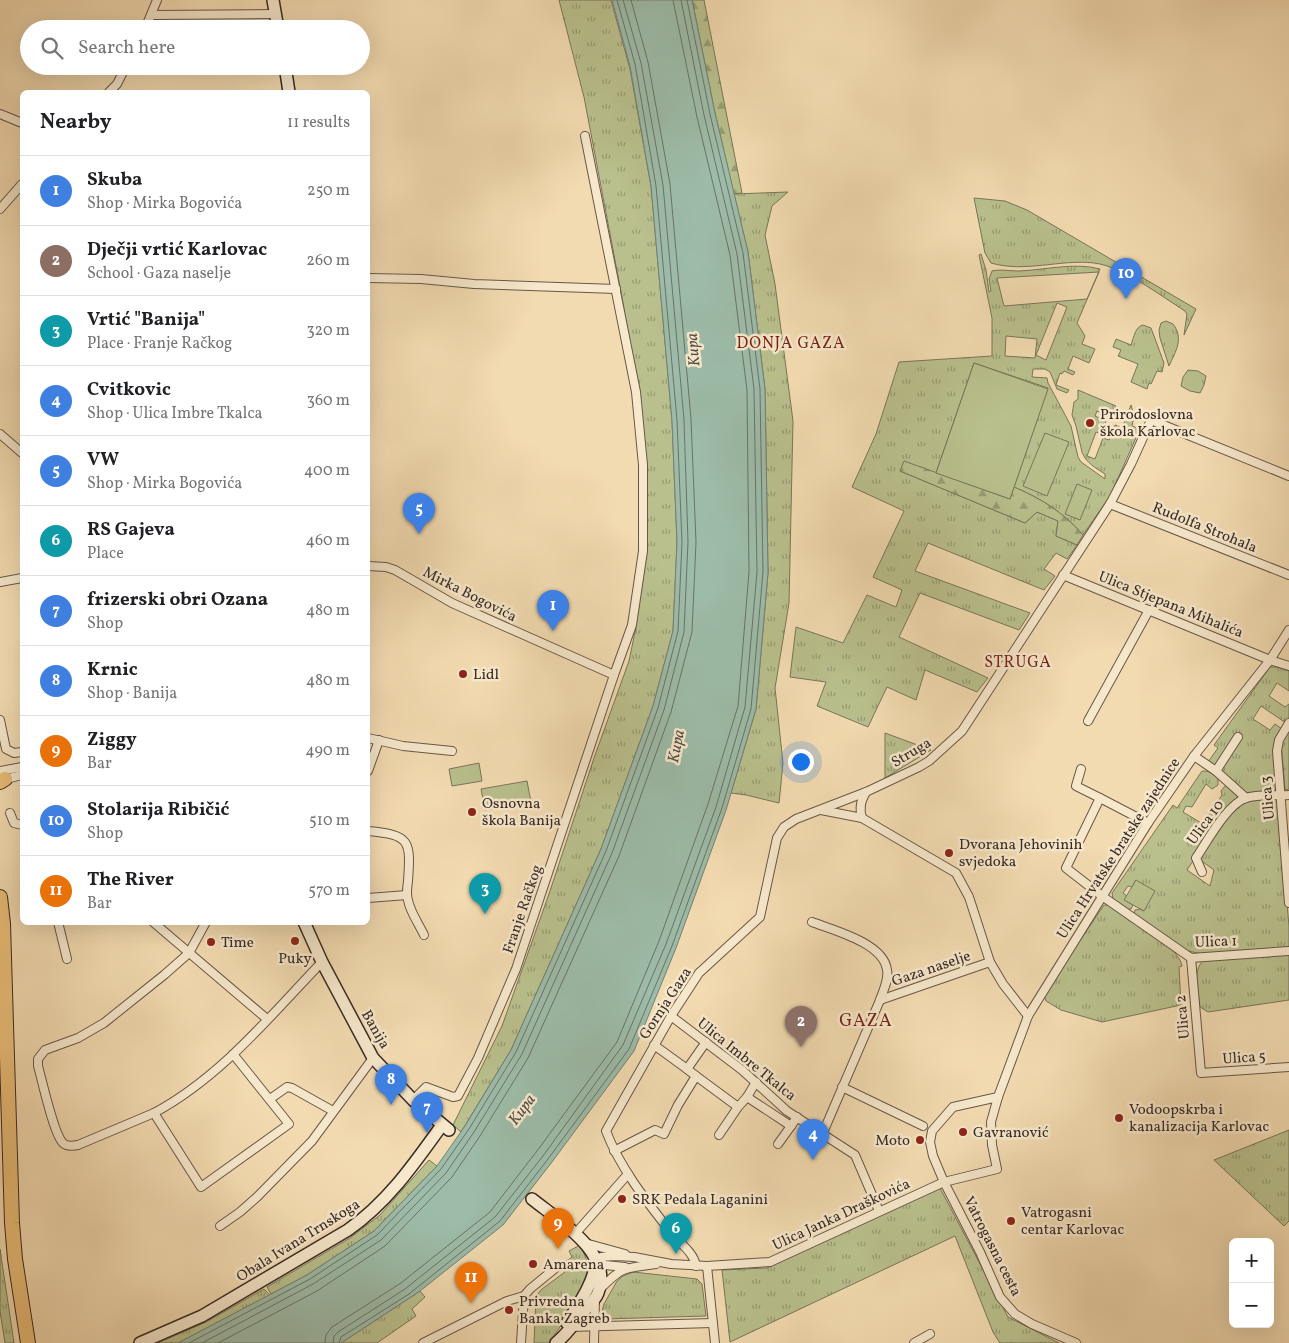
<!DOCTYPE html>
<meta charset="utf-8">
<style>
:root{--surface:#fff;--page:#f6f6f6;--text:#202124;--muted:#757577;--line:#e0e0e0;--accent:#7c3aed}
body{margin:0;font-family:Vollkorn,serif;background:var(--page);color:var(--text)}
.controls{position:absolute;right:15px;bottom:15px;display:grid;overflow:hidden;border-radius:8px;box-shadow:0 5px 20px #0002}
.controls button{width:45px;height:45px;display:grid;place-items:center;padding:0;border:0;border-bottom:1px solid var(--line);background:var(--surface);color:var(--text);font:25px sans-serif}
.you{position:absolute;left:800px;top:761px;width:18px;height:18px;margin:-12px;border:4px solid #fff;border-radius:50%;background:#1a73e8;box-shadow:0 0 0 8px #1a73e833}
.badge{display:grid;place-items:center;width:32px;height:32px;border-radius:50%;background:var(--accent);color:#fff;font-size:16px;font-weight:700}
.pin{position:absolute;translate:-50% -41px;filter:drop-shadow(0 1px 2px #0008)}
.pin::after{content:'';position:absolute;top:26px;width:18px;height:15px;background:inherit;clip-path:polygon(0 0,100% 0,50% 100%)}
.list{margin:0;padding:0;list-style:none}
h2{display:flex;justify-content:space-between;align-items:center;height:65px;margin:0;padding:0 20px;font-size:21px}
h2 small{font-size:16px;font-weight:400;color:var(--muted)}
.list li{display:grid;grid-template-columns:32px 1fr auto;gap:15px;align-items:center;box-sizing:border-box;height:70px;padding:0 20px;border-top:1px solid var(--line)}
.list b{display:block;font-size:19px;white-space:nowrap}
.list p{margin:0;font-size:16px;white-space:nowrap;color:var(--muted)}
.list em{font-size:16px;font-style:normal;color:var(--muted)}
.icon{flex:none;width:28px;height:28px;fill:none;stroke:currentColor;stroke-width:2;stroke-linecap:round;stroke-linejoin:round}
.map{position:relative;flex:none;width:1289px;height:1343px;overflow:hidden}
.search{position:absolute;background:var(--surface);box-shadow:0 5px 20px #0002;left:20px;top:20px;width:350px;height:55px;display:flex;align-items:center;gap:12px;box-sizing:border-box;padding:0 18px;border-radius:28px;color:var(--muted);font-size:19px}
.panel{position:absolute;background:var(--surface);box-shadow:0 5px 20px #0002;left:20px;top:90px;width:350px;height:835px;border-radius:8px}
.map>svg:first-child{display:block}
.grass{fill:url(#grass-tufts);stroke:#79765a;fill-rule:evenodd}
.forest{fill:url(#forest-firs);stroke:#79765a}
.pitch{fill:#b9c08d;stroke:#79765a}
.water{fill:#9cbba8;stroke:#748174}
.lines{fill:none;stroke-linecap:round;stroke-linejoin:round}
.shore{stroke:#6a7367;stroke-width:1}
.street-casing{stroke:#685749;stroke-width:10}
.secondary-casing{stroke:#392b26;stroke-width:14}
.highway-casing{stroke:#392b26;stroke-width:16}
.street{stroke:#f7e8cc;stroke-width:8}
.secondary{stroke:#f7e8cc;stroke-width:11}
.highway{stroke:#eabe78;stroke-width:14}
.poi-dot{fill:#8f2418;stroke:#f7e8cc;stroke-width:2}
.labels{text-anchor:middle;stroke-width:5;stroke-linejoin:round;paint-order:stroke}
.poi-label{font-size:15px;fill:#392b26;stroke:#f7e8cc;text-anchor:start}
.street-label{font-size:15px;fill:#392b26;stroke:#f7e8cc}
.neighbourhood-label{font-size:16px;letter-spacing:1px;fill:#7a1f14;stroke:#f7e8cc}
.water-label{font-size:16px;font-style:italic;fill:#524f46;stroke:#f7e8cc}
.quarter-label{font-size:18px;letter-spacing:1px;fill:#7a1f14;stroke:#f7e8cc}
</style>
<div class="map">
<svg width="1289" height="1343" viewBox="0 0 1289 1343">
<defs>
<pattern id="grass-tufts" width="24" height="20" patternUnits="userSpaceOnUse" patternTransform="scale(1.25)"><rect width="24" height="20" fill="#b9c08d"/><path d="M3 7l-1-3M5 7V3M7 7l1-3M15 17l-1-3M17 17v-4M19 17l1-3" fill="none" stroke="#979c73"/></pattern>
<pattern id="forest-firs" width="22" height="20" patternUnits="userSpaceOnUse" patternTransform="scale(1.25)"><rect width="22" height="20" fill="#b9c08d"/><path d="M5 1l3.5 6h-7zM16 11l3.5 6h-7z" fill="#979c73"/></pattern>
</defs>
<rect width="100%" height="100%" fill="#f3dbb1"/>
<filter id="stains"><feTurbulence type="fractalNoise" baseFrequency=".004" numOctaves="4"/><feColorMatrix values="0 0 0 0 .2 0 0 0 0 .09 0 0 0 0 .02 0 0 0 .5 -.17"/></filter>
<radialGradient id="worn" r=".72"><stop offset=".6" stop-color="#630" stop-opacity="0"/><stop offset="1" stop-color="#630" stop-opacity=".3"/></radialGradient>
<g class="grass">
<path d="M559,0H611L630,69L651,186L672,420L677,542L673,631L653,706L601,849L511,1050L461,1132L453,1125L502,1026L549,894L594,758L629,661L636,627L646,551L638,392L622,297L584,97Z"/>
<path d="M788,192L772,206L765,235L775,284L793,421L789,603L775,688L783,763L779,803L746,795L731,793L756,709L768,573L765,389L748,252L734,194Z"/>
<path d="M974,198L1005,201L1027,210L1196,309L1184,335L1187,314L1185,311C1161,296 1122,266 1094,263C1060,259 1025,273 991,263L985,253Z"/>
<path d="M981,254L986,270L989,292L991,291L989,279L992,271C1000,269 1010,271 1019,271C1045,270 1075,262 1100,269L1077,323L1085,336L1082,344L1095,349L1089,363L1073,356L1068,369L1075,372L1073,375L1064,371L1062,374L1060,373L1056,385L1069,390L1067,393L1057,389L1050,372L1045,369H1033L1032,377L1047,378L1048,383L1071,426L1078,457L1081,462L1105,479V474C1096,468 1086,463 1082,452L1076,426L1072,415L1074,402L1078,399V390L1116,406L1111,417L1097,411L1095,416L1106,421L1101,434L1096,432L1087,456L1095,459L1103,438L1109,440L1115,425L1122,428L1131,405L1134,416L1132,426L1140,429L1110,496L1083,535C1063,512 1042,499 1014,487L1048,388L974,363L936,473L925,470L900,471L1025,523L1037,512L1058,521L1056,536L1077,545L1067,559L1056,553L1044,569L1055,576L1044,590L928,543L915,571L1030,613L1019,630L920,593L899,637L988,678L977,692L925,670L916,700L887,687L868,727L817,706L826,682L790,677L796,627L843,643L867,595L896,607L902,590L873,577L904,511L852,487L876,434L899,362L992,356V318L979,255ZM1099,272L1087,299L1004,306L997,278ZM1057,303L1067,307L1046,360L1036,355ZM1006,336L1037,339L1035,358L1005,356Z"/>
<path d="M1166,321L1173,324C1184,338 1176,351 1169,366L1160,338L1159,330L1161,323Z"/>
<path d="M1143,325L1151,328L1164,363L1162,372L1157,371L1151,384L1149,383L1147,389L1131,382L1138,364L1118,356L1121,350L1113,347L1116,339L1131,345C1134,337 1135,327 1143,325Z"/>
<path d="M1188,370L1198,371L1206,376L1204,385L1200,393L1190,391L1181,386L1183,377Z"/>
<path d="M1270,667H1277L1289,671V691L1277,683L1269,696L1285,707L1289,704V717L1286,722L1283,721L1261,706L1253,719L1270,730L1275,724L1282,729L1278,790L1275,793L1248,795L1208,762L1218,748L1214,745Z"/>
<path d="M1289,730V789L1285,790L1281,742Z"/>
<path d="M885,733L931,750L885,778Z"/>
<path d="M1202,771C1209,771 1214,773 1218,778V785L1212,789L1206,784L1192,807L1186,806L1183,812L1203,824L1222,795L1221,791L1226,785L1240,797L1225,813L1187,870L1210,886L1214,870L1199,859L1226,817L1242,801L1277,798L1279,801L1289,927V948L1205,955L1185,950L1134,914L1135,910L1140,909L1143,911L1136,880L1132,887L1128,886L1123,893L1127,896L1125,900L1133,905L1131,909H1127L1113,899L1112,893L1173,805L1177,808Z"/>
<path d="M1104,905H1109C1125,916 1180,947 1182,966L1179,967L1181,1005L1102,1022L1061,1010L1046,1001L1044,994Z"/>
<path d="M1289,954V1000L1208,1012L1200,1007C1198,990 1191,969 1206,958Z"/>
<path d="M1289,1130V1221L1284,1226L1214,1160Z"/>
<path d="M429,1160L437,1166L374,1231L307,1275L271,1294L267,1287L350,1238L380,1215Z"/>
<path d="M940,1188L1008,1317L1059,1343H1000L993,1332L955,1236L730,1342L722,1270L767,1268Z"/>
<path d="M580,1245C583,1251 586,1257 587,1263C591,1288 562,1323 549,1343H534L536,1296L542,1289L565,1272L561,1265L572,1257L569,1251Z"/>
<path d="M0,1249L14,1343H5L0,1311Z"/>
<path d="M633,1272L697,1279L702,1284L706,1316L605,1319L602,1312L604,1304L617,1281L623,1276Z"/>
<path d="M264,1289L270,1295L178,1343H158L206,1322Z"/>
<path d="M420,1291L425,1297L412,1309L416,1316L377,1343H341Z"/>
</g>
<g class="forest">
<path d="M692,0H704L742,193L734,194L715,113Z"/>
<path d="M904,461L1010,499L1014,487C1042,499 1063,512 1083,535L1077,545L1056,536L1058,521L1037,512L1025,523L900,471Z"/>
</g>
<g class="pitch">
<path d="M974,363L1048,389L1010,499L936,473Z"/>
<path d="M1045,433L1069,442L1047,496L1023,486Z"/>
<path d="M1077,484L1092,490L1080,520L1065,514Z"/>
<path d="M479,763L482,781L452,786L449,769Z"/>
<path d="M527,781L531,802L485,810L481,789Z"/>
<path d="M1136,880L1155,891L1144,911L1124,900Z"/>
</g>
<path class="water" d="M612,0H692L715,113L748,252L765,389L768,573L756,709L726,810L676,948L634,1051L552,1162L503,1225L420,1291L341,1343H178L307,1275L374,1231L437,1166L465,1126L511,1050L601,849L653,706L673,631L677,542L672,421L651,186L630,66Z"/>
<g class="lines">
<g class="shore">
<path d="M189,1343L310,1279L377,1235L441,1169L469,1129L516,1052L606,851L658,708L678,631L682,542L677,420L656,186L635,64L617,0"/>
<path d="M202,1343L313,1284L381,1240L446,1173L474,1132L522,1054L612,853L664,710L684,632L688,542L684,420L663,185L641,63L623,0"/>
<path d="M218,1343L317,1291L385,1246L452,1177L480,1136L528,1058L619,856L671,712L692,632L696,542L691,419L670,184L648,62L631,0"/>
<path d="M325,1343L326,1335L332,1327L401,1283L490,1212L537,1151L617,1042L659,941L708,804L738,706L749,572L747,390L730,255L697,117L673,0"/>
<path d="M333,1343L334,1336L338,1332L405,1289L495,1217L543,1156L623,1045L666,944L716,807L745,707L757,572L754,389L737,254L704,115L681,0"/>
<path d="M339,1343L341,1337L409,1294L500,1221L548,1159L629,1049L672,946L722,808L751,709L763,572L760,389L743,253L710,114L687,0"/>
</g>
<defs>
<g id="street">
<path d="M152,15L275,14"/>
<path d="M145,29L157,0"/>
<path d="M109,92L117,84L126,66"/>
<path d="M0,114L22,123"/>
<path d="M0,209L22,184"/>
<path d="M368,278L421,279L474,284L616,289"/>
<path d="M0,434L22,453"/>
<path d="M1110,504L1289,575"/>
<path d="M368,566L386,567L395,570L452,603L614,675"/>
<path d="M1063,575L1270,660L1289,666"/>
<path d="M0,582L22,578"/>
<path d="M0,720L6,749L14,753L22,752"/>
<path d="M1088,721L1149,610"/>
<path d="M1289,723L1279,740L1277,751L1289,903"/>
<path d="M368,738L403,746L452,751"/>
<path d="M1194,756L1216,771L1246,798"/>
<path d="M1081,769L1076,786L1100,798"/>
<path d="M0,771L22,767"/>
<path d="M368,771L379,740"/>
<path d="M1216,771L1238,737"/>
<path d="M2,780L22,775"/>
<path d="M821,810L862,818L956,873L969,897L990,962L1003,984L1028,1016"/>
<path d="M10,813L14,823L22,825"/>
<path d="M862,818C859,807 861,801 866,792"/>
<path d="M1148,823L1100,798L1066,868L1102,896L1191,958L1289,951"/>
<path d="M368,831C410,835 411,840 408,881C407,888 406,894 408,900C410,912 419,924 424,935"/>
<path d="M1202,872L1196,858C1207,842 1227,804 1246,798C1257,794 1276,796 1289,795"/>
<path d="M368,898L407,895"/>
<path d="M58,922L67,959"/>
<path d="M153,922L267,1019"/>
<path d="M812,922C833,930 884,943 887,970C889,980 883,991 880,1000L822,1135"/>
<path d="M1191,958L1201,1073L1289,1067"/>
<path d="M880,1000L990,962"/>
<path d="M671,1016L742,1070L787,1111L855,1155L879,1211"/>
<path d="M654,1045L687,1069"/>
<path d="M233,1054L289,1124L201,1187L154,1113C221,1077 270,1016 322,962"/>
<path d="M696,1076L738,1107L747,1097L756,1082"/>
<path d="M842,1087L923,1126"/>
<path d="M747,1097L791,1126L797,1117"/>
<path d="M998,1097L953,1107L932,1131L930,1142L933,1156L944,1182L980,1252L1000,1297L1015,1314L1032,1324L1076,1343"/>
<path d="M270,1099L287,1087L292,1088L333,1111"/>
<path d="M413,1100L426,1087L453,1097L458,1096L478,1058L516,969L614,675L632,625L643,551V465L636,392L585,136"/>
<path d="M154,1113L78,1145C73,1146 67,1147 63,1143C54,1135 42,1080 38,1066V1059L45,1050L78,1038L104,1023L164,975L189,953L206,922"/>
<path d="M719,1135L738,1107"/>
<path d="M778,1144L791,1126"/>
<path d="M614,1151L655,1130L664,1134L678,1105L696,1076L687,1069L706,1042"/>
<path d="M220,1226L240,1212L257,1197L312,1141L373,1058"/>
<path d="M575,1234L628,1174"/>
<path d="M585,1243L625,1254"/>
<path d="M596,1260L601,1257L615,1256L634,1257L671,1264L707,1266L770,1262L944,1182L997,1169L992,1145L991,1122L998,1097L1028,1016L1148,823L1194,756L1270,660L1289,630"/>
<path d="M596,1260L605,1265L625,1267"/>
<path d="M696,1266C694,1253 681,1244 673,1235C648,1203 621,1170 606,1131L671,1016L699,973L760,917L777,838L784,827L796,819L866,792L919,767L929,761L962,731L1110,504L1131,464L1151,420L1289,476"/>
<path d="M707,1266L715,1343"/>
<path d="M599,1290C624,1265 623,1269 656,1264"/>
<path d="M570,1327L713,1323"/>
<path d="M423,1343L507,1301L524,1296L530,1289L558,1266"/>
<path d="M521,1343L524,1296"/>
<path d="M594,1343L595,1298"/>
<path d="M914,1343L930,1334"/>
</g>
<g id="secondary">
<path d="M273,0L278,29"/>
<path d="M285,66L289,92"/>
<path d="M304,922L322,962L373,1058L413,1100L449,1130"/>
<path d="M532,1199C558,1220 614,1253 598,1293C595,1300 589,1306 584,1311C575,1323 567,1334 556,1343"/>
<path d="M567,1323C578,1305 592,1286 596,1264"/>
<path d="M140,1343L202,1316L348,1230C388,1202 414,1164 442,1125"/>
</g>
<g id="highway">
<path d="M0,782L5,779"/>
<path d="M0,897L3,924L12,1223L15,1259L28,1343"/>
</g>
</defs>
<use href="#street" class="street-casing"/>
<use href="#secondary" class="secondary-casing"/>
<use href="#highway" class="highway-casing"/>
<use href="#street" class="street"/>
<use href="#secondary" class="secondary"/>
<use href="#highway" class="highway"/>
</g>
<g class="poi-dot">
<circle cx="1090" cy="423" r="5"/>
<circle cx="463" cy="674" r="5"/>
<circle cx="472" cy="812" r="5"/>
<circle cx="949" cy="853" r="5"/>
<circle cx="295" cy="941" r="5"/>
<circle cx="211" cy="942" r="5"/>
<circle cx="1119" cy="1118" r="5"/>
<circle cx="963" cy="1132" r="5"/>
<circle cx="920" cy="1140" r="5"/>
<circle cx="622" cy="1199" r="5"/>
<circle cx="1011" cy="1221" r="5"/>
<circle cx="533" cy="1264" r="5"/>
<circle cx="509" cy="1310" r="5"/>
</g>
<g class="labels">
<g class="poi-label">
<text x="1100" y="419">Prirodoslovna<tspan x="1100" dy="17">škola Karlovac</tspan></text>
<text x="473" y="679">Lidl</text>
<text x="482" y="808">Osnovna<tspan x="482" dy="17">škola Banija</tspan></text>
<text x="959" y="849">Dvorana Jehovinih<tspan x="959" dy="17">svjedoka</tspan></text>
<text x="221" y="947">Time</text>
<text x="295" y="963" text-anchor="middle">Puky</text>
<text x="1129" y="1114">Vodoopskrba i<tspan x="1129" dy="17">kanalizacija Karlovac</tspan></text>
<text x="973" y="1137">Gavranović</text>
<text x="910" y="1145" text-anchor="end">Moto</text>
<text x="632" y="1204">SRK Pedala Laganini</text>
<text x="1021" y="1217">Vatrogasni<tspan x="1021" dy="17">centar Karlovac</tspan></text>
<text x="543" y="1269">Amarena</text>
<text x="519" y="1306">Privredna<tspan x="519" dy="17">Banka Zagreb</tspan></text>
</g>
<g class="street-label">
<text transform="translate(1205 527) rotate(22)" y="5">Rudolfa Strohala</text>
<text transform="translate(470 594) rotate(27)" y="5">Mirka Bogovića</text>
<text transform="translate(1171 604) rotate(22)" y="5">Ulica Stjepana Mihalića</text>
<text transform="translate(911 752) rotate(-31)" y="5">Struga</text>
<text transform="translate(1267 798) rotate(-95)" y="5">Ulica 3</text>
<text transform="translate(1205 822) rotate(-54)" y="5">Ulica 10</text>
<text transform="translate(1118 848) rotate(-57)" y="5">Ulica Hrvatske bratske zajednice</text>
<text transform="translate(522 909) rotate(-71)" y="5">Franje Račkog</text>
<text transform="translate(1216 941) rotate(-2)" y="5">Ulica 1</text>
<text transform="translate(931 968) rotate(-19)" y="5">Gaza naselje</text>
<text transform="translate(665 1003) rotate(-57)" y="5">Gornja Gaza</text>
<text transform="translate(1182 1017) rotate(-95)" y="5">Ulica 2</text>
<text transform="translate(376 1029) rotate(60)" y="5">Banija</text>
<text transform="translate(1244 1057) rotate(-4)" y="5">Ulica 5</text>
<text transform="translate(747 1059) rotate(39)" y="5">Ulica Imbre Tkalca</text>
<text transform="translate(841 1214) rotate(-25)" y="5">Ulica Janka Draškovića</text>
<text transform="translate(298 1240) rotate(-32)" y="5">Obala Ivana Trnskoga</text>
<text transform="translate(993 1246) rotate(63)" y="5">Vatrogasna cesta</text>
</g>
<g class="neighbourhood-label">
<text x="791" y="348">DONJA GAZA</text>
<text x="1018" y="667">STRUGA</text>
</g>
<g class="water-label">
<text transform="translate(692 350) rotate(-95)" y="6">Kupa</text>
<text transform="translate(675 746) rotate(-79)" y="6">Kupa</text>
<text transform="translate(521 1109) rotate(-53)" y="6">Kupa</text>
</g>
<g class="quarter-label">
<text x="866" y="1026">GAZA</text>
</g>
</g>
<rect width="100%" height="100%" filter="url(#stains)"/>
<rect width="100%" height="100%" fill="url(#worn)"/>
</svg>
<div class="controls">
<button>+</button>
<button>−</button>
</div>
<div class="you"></div>
<div class="pin badge" style="left:553px;top:631px;background:#3f7fe0">1</div>
<div class="pin badge" style="left:801px;top:1047px;background:#8d6e63">2</div>
<div class="pin badge" style="left:485px;top:914px;background:#0f9aa8">3</div>
<div class="pin badge" style="left:813px;top:1160px;background:#3f7fe0">4</div>
<div class="pin badge" style="left:419px;top:534px;background:#3f7fe0">5</div>
<div class="pin badge" style="left:676px;top:1254px;background:#0f9aa8">6</div>
<div class="pin badge" style="left:427px;top:1133px;background:#3f7fe0">7</div>
<div class="pin badge" style="left:391px;top:1105px;background:#3f7fe0">8</div>
<div class="pin badge" style="left:558px;top:1249px;background:#e8710a">9</div>
<div class="pin badge" style="left:1126px;top:299px;background:#3f7fe0">10</div>
<div class="pin badge" style="left:471px;top:1303px;background:#e8710a">11</div>
<div class="search"><svg class="icon" aria-label="search" viewBox="0 0 24 24"><circle cx="10" cy="10" r="6"/><path d="M15 15l6 6"/></svg>Search here</div>
<section class="panel">
<h2>Nearby<small>11 results</small></h2>
<ul class="list">
<li><span class="badge" style="background:#3f7fe0">1</span><div><b>Skuba</b><p>Shop · Mirka Bogovića</p></div><em>250 m</em></li>
<li><span class="badge" style="background:#8d6e63">2</span><div><b>Dječji vrtić Karlovac</b><p>School · Gaza naselje</p></div><em>260 m</em></li>
<li><span class="badge" style="background:#0f9aa8">3</span><div><b>Vrtić &quot;Banija&quot;</b><p>Place · Franje Račkog</p></div><em>320 m</em></li>
<li><span class="badge" style="background:#3f7fe0">4</span><div><b>Cvitkovic</b><p>Shop · Ulica Imbre Tkalca</p></div><em>360 m</em></li>
<li><span class="badge" style="background:#3f7fe0">5</span><div><b>VW</b><p>Shop · Mirka Bogovića</p></div><em>400 m</em></li>
<li><span class="badge" style="background:#0f9aa8">6</span><div><b>RS Gajeva</b><p>Place</p></div><em>460 m</em></li>
<li><span class="badge" style="background:#3f7fe0">7</span><div><b>frizerski obri Ozana</b><p>Shop</p></div><em>480 m</em></li>
<li><span class="badge" style="background:#3f7fe0">8</span><div><b>Krnic</b><p>Shop · Banija</p></div><em>480 m</em></li>
<li><span class="badge" style="background:#e8710a">9</span><div><b>Ziggy</b><p>Bar</p></div><em>490 m</em></li>
<li><span class="badge" style="background:#3f7fe0">10</span><div><b>Stolarija Ribičić</b><p>Shop</p></div><em>510 m</em></li>
<li><span class="badge" style="background:#e8710a">11</span><div><b>The River</b><p>Bar</p></div><em>570 m</em></li>
</ul>
</section>
</div>
